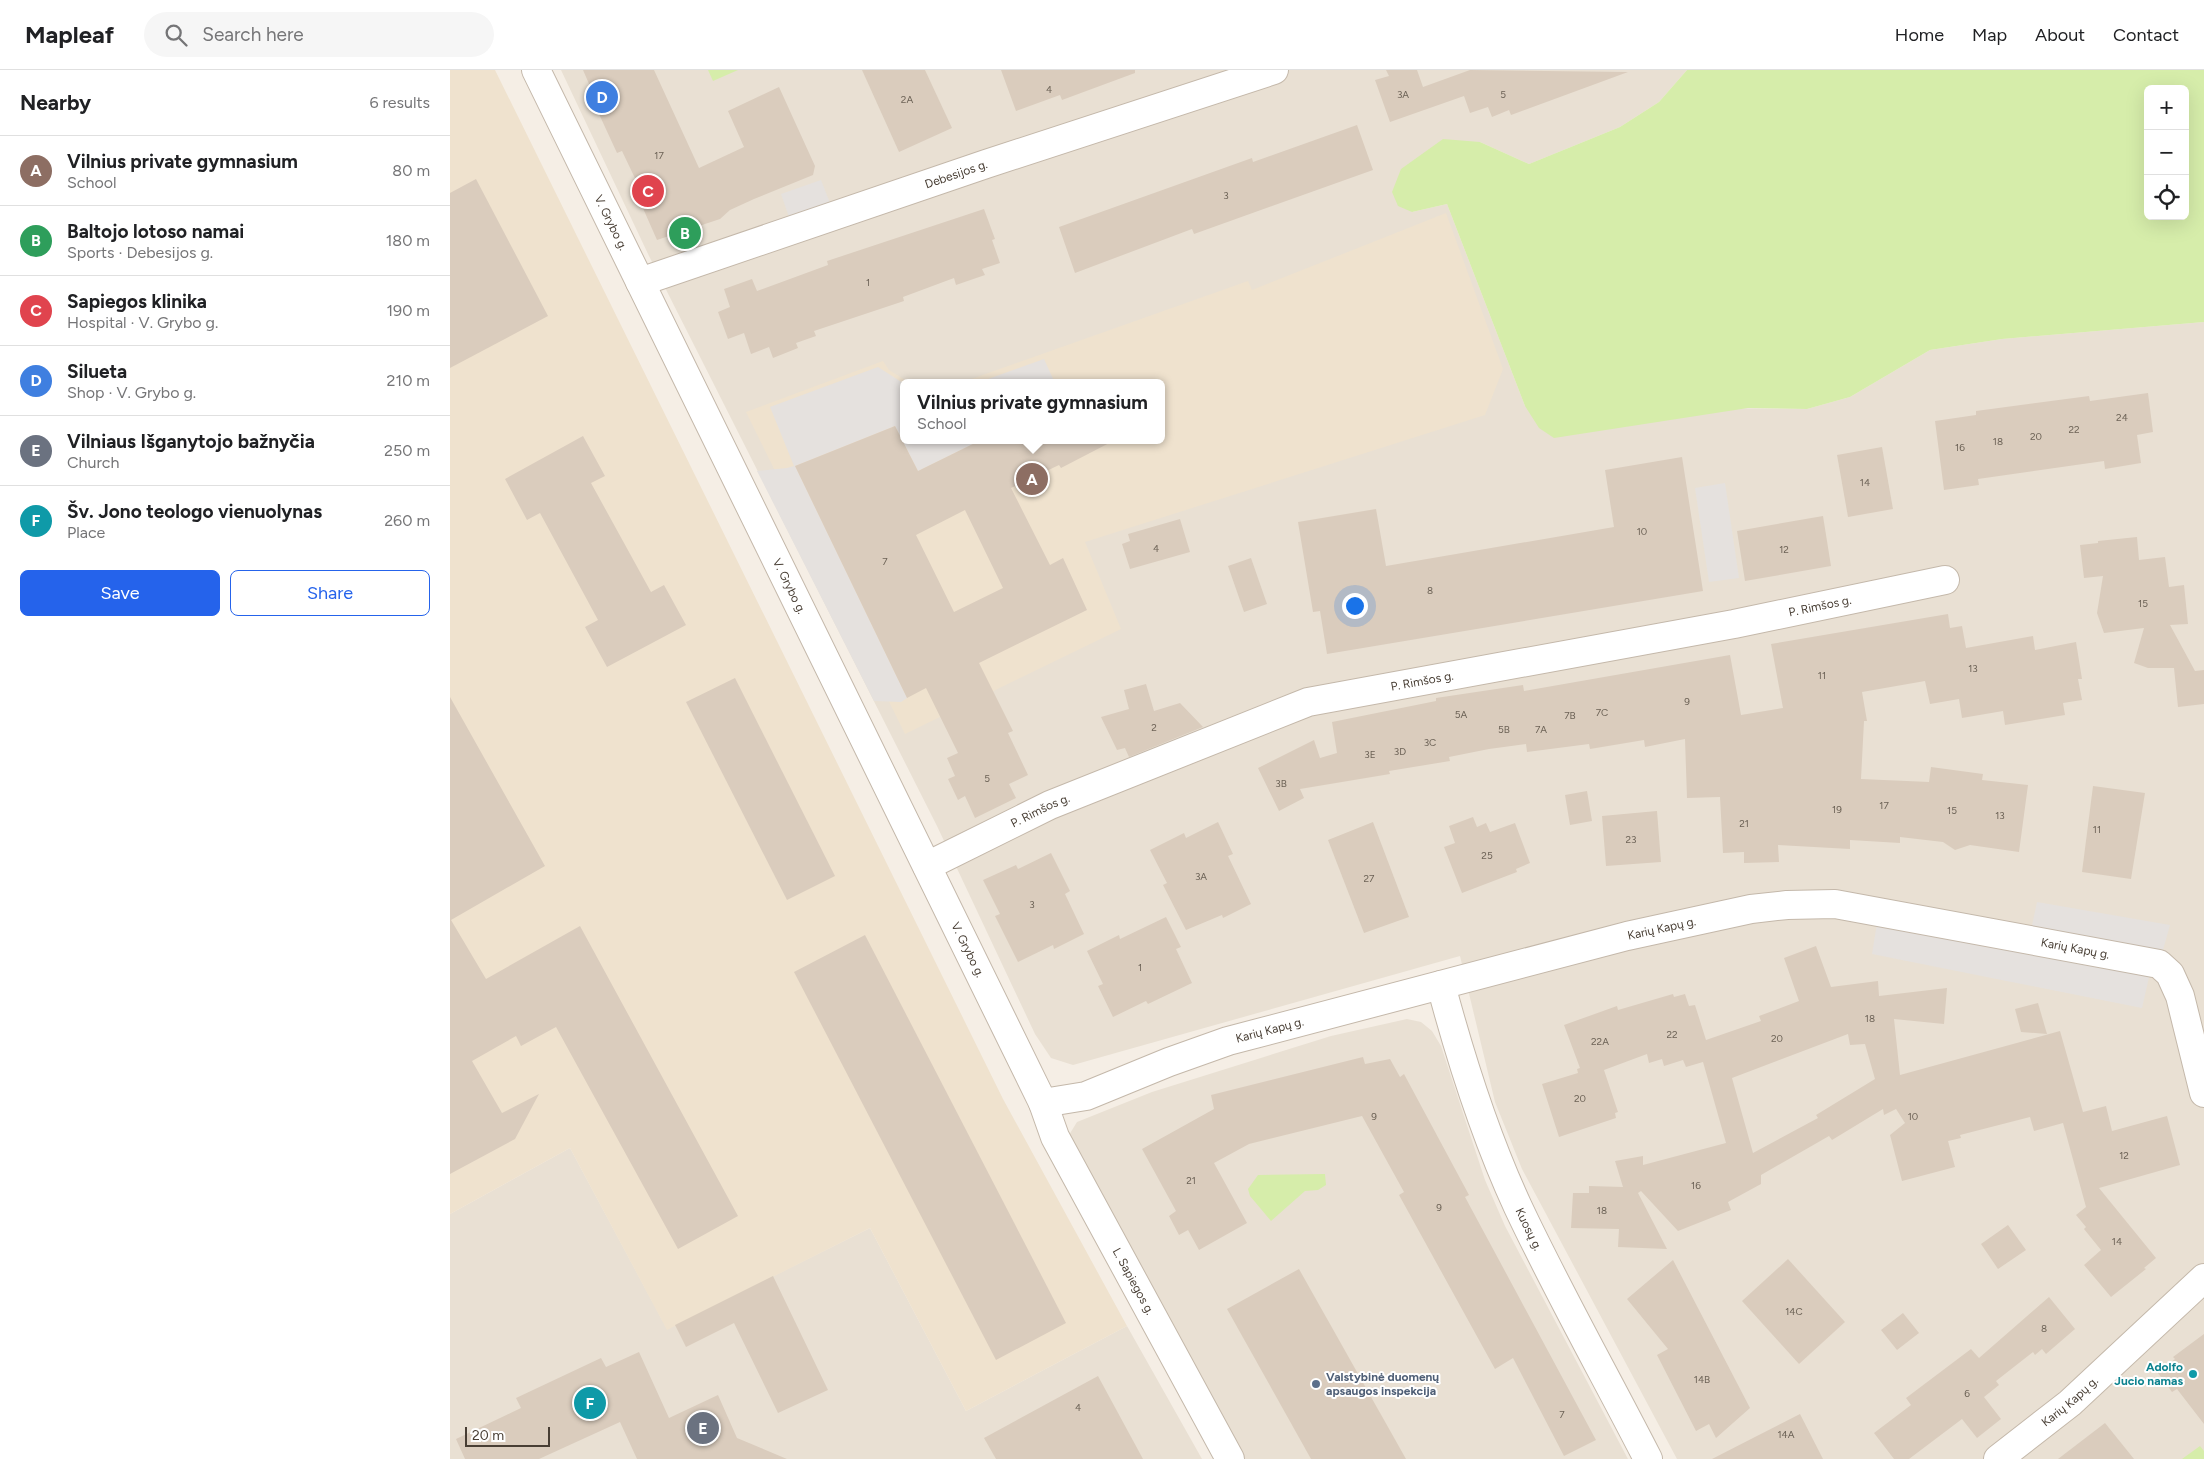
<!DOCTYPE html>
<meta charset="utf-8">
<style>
:root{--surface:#fff;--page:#f6f6f6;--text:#202124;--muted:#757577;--line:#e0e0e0;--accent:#2563eb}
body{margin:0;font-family:Figtree,sans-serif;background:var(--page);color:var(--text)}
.controls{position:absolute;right:15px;top:15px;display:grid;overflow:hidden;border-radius:8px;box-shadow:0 5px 20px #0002}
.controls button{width:45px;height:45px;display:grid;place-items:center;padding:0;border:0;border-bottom:1px solid var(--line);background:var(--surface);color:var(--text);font:25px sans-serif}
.scale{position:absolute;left:15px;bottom:12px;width:85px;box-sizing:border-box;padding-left:5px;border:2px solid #483e34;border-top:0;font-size:14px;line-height:18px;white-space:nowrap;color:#483e34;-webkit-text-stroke:4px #fff;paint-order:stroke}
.you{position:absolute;left:904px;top:535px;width:18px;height:18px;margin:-12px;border:4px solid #fff;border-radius:50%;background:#1a73e8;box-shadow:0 0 0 8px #1a73e833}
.badge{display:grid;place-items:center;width:32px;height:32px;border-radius:50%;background:var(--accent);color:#fff;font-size:16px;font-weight:700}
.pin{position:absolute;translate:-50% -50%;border:2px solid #fff;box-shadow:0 1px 5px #0006}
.popup{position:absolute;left:450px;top:309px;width:265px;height:65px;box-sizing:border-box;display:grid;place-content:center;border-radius:8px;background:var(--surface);filter:drop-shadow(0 1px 4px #0005);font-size:16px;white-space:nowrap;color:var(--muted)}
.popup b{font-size:19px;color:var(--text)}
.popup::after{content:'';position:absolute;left:50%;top:100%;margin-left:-10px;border:10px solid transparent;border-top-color:var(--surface)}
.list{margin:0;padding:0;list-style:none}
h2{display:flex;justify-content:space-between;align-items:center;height:65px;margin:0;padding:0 20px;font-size:21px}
h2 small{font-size:16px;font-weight:400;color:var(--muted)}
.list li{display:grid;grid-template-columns:32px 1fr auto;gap:15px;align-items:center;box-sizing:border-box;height:70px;padding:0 20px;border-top:1px solid var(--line)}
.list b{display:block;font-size:19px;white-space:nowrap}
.list p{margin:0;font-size:16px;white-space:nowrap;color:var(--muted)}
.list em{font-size:16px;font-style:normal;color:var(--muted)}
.actions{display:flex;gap:10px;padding:15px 20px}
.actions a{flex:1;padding:11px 0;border:1px solid var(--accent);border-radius:8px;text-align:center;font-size:18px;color:var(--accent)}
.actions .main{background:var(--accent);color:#fff}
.icon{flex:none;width:28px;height:28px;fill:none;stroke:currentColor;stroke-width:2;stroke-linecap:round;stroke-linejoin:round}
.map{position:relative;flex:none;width:1754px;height:1389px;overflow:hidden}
header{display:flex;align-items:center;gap:30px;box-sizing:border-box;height:70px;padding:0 25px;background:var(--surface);border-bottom:1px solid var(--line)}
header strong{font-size:24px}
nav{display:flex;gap:28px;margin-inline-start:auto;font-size:18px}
.search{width:350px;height:45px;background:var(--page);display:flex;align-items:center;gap:12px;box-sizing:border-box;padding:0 18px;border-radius:28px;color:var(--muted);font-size:19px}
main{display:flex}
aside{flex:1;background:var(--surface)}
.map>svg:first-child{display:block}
.residential{fill:#e9e0d3;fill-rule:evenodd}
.education{fill:#efe2ce}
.green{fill:#d6edaa;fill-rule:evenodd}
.parking{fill:#e5e1de}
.building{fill:#daccbd;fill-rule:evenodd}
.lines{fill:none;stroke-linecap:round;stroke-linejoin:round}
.minor-casing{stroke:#c4b8aa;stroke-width:30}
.minor{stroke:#fff;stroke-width:28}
.culture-dot{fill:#0f9aa8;stroke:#fff;stroke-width:2}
.service-dot{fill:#5c6f8a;stroke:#fff;stroke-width:2}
.labels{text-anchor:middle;stroke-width:4;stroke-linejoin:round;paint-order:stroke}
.number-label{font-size:10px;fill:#6c6256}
.street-label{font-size:12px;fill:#483e34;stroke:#fff}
.culture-label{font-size:12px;font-weight:bold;fill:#0d838f;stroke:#fff;text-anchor:end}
.service-label{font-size:12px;font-weight:bold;fill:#4e5e75;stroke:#fff;text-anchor:start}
</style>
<header>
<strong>Mapleaf</strong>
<div class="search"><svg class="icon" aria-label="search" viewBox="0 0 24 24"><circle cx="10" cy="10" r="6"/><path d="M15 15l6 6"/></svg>Search here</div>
<nav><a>Home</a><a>Map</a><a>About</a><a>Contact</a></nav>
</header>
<main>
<aside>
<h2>Nearby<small>6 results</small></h2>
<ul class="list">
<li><span class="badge" style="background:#8d6e63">A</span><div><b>Vilnius private gymnasium</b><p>School</p></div><em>80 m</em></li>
<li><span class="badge" style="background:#2e9e5b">B</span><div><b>Baltojo lotoso namai</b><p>Sports · Debesijos g.</p></div><em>180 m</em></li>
<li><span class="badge" style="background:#e0444e">C</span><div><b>Sapiegos klinika</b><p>Hospital · V. Grybo g.</p></div><em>190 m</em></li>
<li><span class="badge" style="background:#3f7fe0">D</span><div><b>Silueta</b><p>Shop · V. Grybo g.</p></div><em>210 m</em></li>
<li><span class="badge" style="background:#6b7280">E</span><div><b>Vilniaus Išganytojo bažnyčia</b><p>Church</p></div><em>250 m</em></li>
<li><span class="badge" style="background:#0f9aa8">F</span><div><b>Šv. Jono teologo vienuolynas</b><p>Place</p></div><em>260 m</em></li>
</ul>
<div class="actions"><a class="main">Save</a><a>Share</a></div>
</aside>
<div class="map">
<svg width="1754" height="1389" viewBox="0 0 1754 1389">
<rect width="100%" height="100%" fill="#f5eee5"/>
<g class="residential">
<path d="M111,0H1237L1209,32L1170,57L1079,94L1030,72L962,142L997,134L1075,336L1357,339L1400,327L1480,280L1552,269L1754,252V1389H1227L1072,1099L1045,1032L1010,886L623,995L601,988L585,964L487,756L199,186ZM453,313H711V370H453Z"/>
<path d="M957,949L971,952L982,961L991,976L1035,1110L1055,1156L1178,1389H795L621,1076L619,1065L627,1052L702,1022L881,966Z"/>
<path d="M120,1078L217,1259L420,1158L516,1341L677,1256L752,1389H0V1144Z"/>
</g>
<g class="education">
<path d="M0,0H45L553,1029L677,1256L516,1341L420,1158L217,1260L120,1078L0,1144Z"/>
<path d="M996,143L1053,299L1035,345L635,472L671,559L455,664L296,342L433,291L439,300L460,313H453V370H711V313H510L798,211L802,220Z"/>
</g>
<g class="green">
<path d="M258,0H288L263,11Z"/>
<path d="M1237,0H1754V252L1552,269L1480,280L1400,327L1357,339L1298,338L1104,368L1089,358L1075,336L997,134L962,142L948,136L942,122L951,99L993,69L1030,72L1079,94L1170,57L1209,32ZM1698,19H1735V146H1698Z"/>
<path d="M875,1104L876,1115L868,1120L855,1121L821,1151L800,1126L798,1119L808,1105Z"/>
<path d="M1750,1376L1754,1381V1389H1732Z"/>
</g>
<g class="parking">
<path d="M371,110L380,133L339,147L331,124Z"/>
<path d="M594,289L605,313H527Z"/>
<path d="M428,297L453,313V370H531L468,401L445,356L345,396L457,628L451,632L424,631L307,401L337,398L344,396L320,337Z"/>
<path d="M1275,413L1289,508L1259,512L1245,418Z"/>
<path d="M1587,832L1720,855L1709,894H1702L1692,938L1422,884L1429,841L1579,869Z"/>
</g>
<g class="building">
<path d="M133,0H204L249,98L294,77L278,41L329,17L365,96L363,105L304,129L280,140L270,149L207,170L188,127L193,125L172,81L167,83L143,31L146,30Z"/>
<path d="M412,0H475L502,58L449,82Z"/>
<path d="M551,0H685V3L612,30L610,25L566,41Z"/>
<path d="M936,0H967L973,17L1020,0L1178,2L1061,45L1059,40L1042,47L1038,37L1020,43L1014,26L940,52L925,10L939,6Z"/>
<path d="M907,55L923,100L744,164L742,159L625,203L609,157L802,88L803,92Z"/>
<path d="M26,109L98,246L0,298V123Z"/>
<path d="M534,139L545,169L542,170L550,193L532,199L535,205L506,215L504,208L453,227L454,231L364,261L366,266L346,273L348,278L323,288L319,277L301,284L294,263L278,269L268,242L280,237L274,219L302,209L307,221L378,195L377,191Z"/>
<path d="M1698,323L1703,362L1687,365L1691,393L1655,399L1654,391L1528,409L1529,415L1494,420L1485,351L1526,345V341L1639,326L1640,331Z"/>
<path d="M445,356L468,401L531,370H665L611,398L609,395L561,418L600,495L613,488L637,540L529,593L563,661L558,663L578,705L559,714L566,728L525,748L515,726L508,730L498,709L505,706L497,688L508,683L476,618L457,628L345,396ZM515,440L553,518L504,542L466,465Z"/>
<path d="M133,366L155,406L141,413L201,522L214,515L236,555L157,597L135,557L148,550L90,443L77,450L55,409Z"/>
<path d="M1432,377L1443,439L1398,447L1387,385Z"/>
<path d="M1232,387L1253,521L877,584L870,541L863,542L848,452L926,439L936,496L1164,457L1155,400Z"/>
<path d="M1373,446L1381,496L1295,511L1287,461Z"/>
<path d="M730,449L740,482L680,499L672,474L680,471L678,464Z"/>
<path d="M1687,467L1689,490L1715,487L1719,517L1734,515L1738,554L1720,555L1745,601L1754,600V634L1728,637L1724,598H1698L1684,593L1694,558L1654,563L1647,543L1653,506L1634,508L1630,475L1648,473V471Z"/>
<path d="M801,488L817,534L794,542L778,496Z"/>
<path d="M1498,544L1500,558L1512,556L1516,578L1583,566L1585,580L1626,572L1632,609H1628L1632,630L1613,633L1615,645L1555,655L1553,641L1512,648L1509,629L1480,634L1475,611L1412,622L1417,651H1414L1411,709L1479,712L1481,697L1533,704L1532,710L1578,715L1569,782L1520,775L1505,780L1493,772L1450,767V773L1400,770V779L1328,775L1329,792L1294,793V782L1273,783L1270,727L1237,728L1235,669L1195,677L1194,670L1140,679L1139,674L1077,682L1076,674L1039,679L999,687L1000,691L939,701L940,704L850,719L854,728L829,741L808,698L864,670L870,688L887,683L882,652L986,631V628L1073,615L1074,621L1280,585L1291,645L1333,638L1321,574Z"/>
<path d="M285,608L385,806L337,830L236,632Z"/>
<path d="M696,614L704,641L730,633L753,657L679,687L675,678L667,680L651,647L679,639L674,620Z"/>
<path d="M0,627L95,796L1,850L36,909L130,856L288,1146L228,1179L106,957L71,976L66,966L22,991L52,1043L89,1024L65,1069L0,1104Z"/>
<path d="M1643,716L1695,723L1681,809L1632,802Z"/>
<path d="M1137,721L1142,751L1120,755L1115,725Z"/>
<path d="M1207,741L1211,792L1156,796L1152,746Z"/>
<path d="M1023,747L1027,757L1036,753L1040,762L1065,753L1080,793L1066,799L1067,802L1012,823L994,777L1005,773L999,756Z"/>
<path d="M768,752L783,784L778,786L801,834L773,848L772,845L736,860L713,815L717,813L700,780L734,763L736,768Z"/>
<path d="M923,752L959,847L914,863L878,770Z"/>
<path d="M601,783L620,821L615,824L634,864L604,879L603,875L568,892L545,846L550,844L533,810L566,795L568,799Z"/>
<path d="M716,847L731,877L726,879L742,913L698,934L696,931L663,947L648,916L653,914L637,881L669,865L670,869Z"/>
<path d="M415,865L616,1253L546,1290L344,902Z"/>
<path d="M1366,876L1381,917L1428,911L1429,926L1497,918L1494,954L1444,949L1450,1005L1610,961L1633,1042L1656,1036L1662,1061L1717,1046L1730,1095L1649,1118L1706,1188L1694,1198L1696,1199L1661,1227L1634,1195L1651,1180L1634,1159L1636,1157L1626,1145L1636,1137L1613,1053L1584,1061L1580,1047L1510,1065L1511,1068L1498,1071L1505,1097L1452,1111L1440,1065L1455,1053L1446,1039L1434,1045L1433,1039L1382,1070L1379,1066L1311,1105V1114L1278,1132L1281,1140L1228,1161L1191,1121L1188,1123L1217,1179L1168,1177L1169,1159L1121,1158L1123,1123H1139V1116L1173,1117L1165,1091L1193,1086V1095L1276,1073L1253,992L1236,997L1233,990L1214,996L1212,989L1199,993L1197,984L1154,1000L1168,1042L1165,1043L1166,1048L1109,1067L1092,1014L1128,1003L1127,999L1130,998L1114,955L1167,936L1168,940L1223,924L1224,927L1235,924L1239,936L1245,935L1256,970L1311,951L1309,946L1349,931L1334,888ZM1398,964L1400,975L1415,974L1425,1009L1366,1045L1368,1048L1303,1083L1282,1008Z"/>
<path d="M1588,933L1597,964L1571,962L1565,939Z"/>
<path d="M913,987L915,994L940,989L950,1007L954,1004L1019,1125L1015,1127L1146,1370L1114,1386L1063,1288L1045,1299L949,1125L954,1122L912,1046L799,1074L764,1093L797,1153L749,1180L738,1160L729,1165L719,1146L726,1141L692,1079L764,1039L761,1025Z"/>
<path d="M1558,1155L1576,1180L1548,1199L1531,1174Z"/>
<path d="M1338,1189L1395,1252L1349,1294L1292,1231Z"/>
<path d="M1223,1190L1300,1338L1266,1368L1259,1354L1246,1361L1207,1285L1218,1279L1177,1229Z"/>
<path d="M849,1199L956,1389H861L777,1239Z"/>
<path d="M323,1206L378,1320L328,1343L284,1253L236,1277L225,1255Z"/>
<path d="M1599,1227L1625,1259L1596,1284L1592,1279L1585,1285L1583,1282L1546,1311L1549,1315L1534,1327L1551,1349L1527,1368L1512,1349L1459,1389H1444L1424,1363L1461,1335L1456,1328L1521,1279L1529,1288Z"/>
<path d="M1453,1243L1469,1263L1447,1280L1431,1260Z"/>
<path d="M1754,1264V1354L1727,1319L1722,1322L1708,1303L1725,1289L1723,1287Z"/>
<path d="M189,1282L219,1348L268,1325L287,1368L337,1389H187L170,1352L89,1389H15L6,1369L71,1338L66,1328L151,1288L156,1297Z"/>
<path d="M648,1306L693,1389H546L534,1368Z"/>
<path d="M1350,1344L1373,1389H1262L1303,1368Z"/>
<path d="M1655,1353L1684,1389H1608Z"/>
</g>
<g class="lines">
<defs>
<g id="minor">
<path id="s1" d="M86,0L593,1033L605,1067L780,1389"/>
<path id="s2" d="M190,212L536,94L824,0"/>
<path id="s3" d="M477,796L600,735L858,632L1284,554L1495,510"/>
<path id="s4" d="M991,915C1011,990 1035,1066 1068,1137C1108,1222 1155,1305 1198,1389"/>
<path id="s5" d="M593,1033L636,1026L719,992L778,971L1177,866L1301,839L1337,835L1385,834L1709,894L1720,904L1730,926L1754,1023"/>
<path id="s6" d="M1548,1389L1620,1333L1754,1208"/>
</g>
</defs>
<use href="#minor" class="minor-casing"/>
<use href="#minor" class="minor"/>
</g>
<circle class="culture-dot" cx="1743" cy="1304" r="5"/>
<circle class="service-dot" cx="866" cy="1314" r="5"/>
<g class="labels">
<g class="number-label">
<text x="599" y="23">4</text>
<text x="953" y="28">3A</text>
<text x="1053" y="28">5</text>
<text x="457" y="33">2A</text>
<text x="209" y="89">17</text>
<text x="776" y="129">3</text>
<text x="418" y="216">1</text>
<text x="1672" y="351">24</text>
<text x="1624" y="363">22</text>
<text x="1586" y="370">20</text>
<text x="1548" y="375">18</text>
<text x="1510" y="381">16</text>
<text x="1415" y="416">14</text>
<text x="1192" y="465">10</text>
<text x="706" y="482">4</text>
<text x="1334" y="483">12</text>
<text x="435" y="495">7</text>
<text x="980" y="524">8</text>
<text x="1693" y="537">15</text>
<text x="1523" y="602">13</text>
<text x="1372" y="609">11</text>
<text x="1237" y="635">9</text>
<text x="1152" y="646">7C</text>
<text x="1011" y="648">5A</text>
<text x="1120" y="649">7B</text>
<text x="704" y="661">2</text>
<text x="1054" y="663">5B</text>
<text x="1091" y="663">7A</text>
<text x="980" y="676">3C</text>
<text x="950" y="685">3D</text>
<text x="920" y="688">3E</text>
<text x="537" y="712">5</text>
<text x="831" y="717">3B</text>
<text x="1434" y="739">17</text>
<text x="1387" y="743">19</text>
<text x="1502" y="744">15</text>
<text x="1550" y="749">13</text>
<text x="1294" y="757">21</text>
<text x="1647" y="763">11</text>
<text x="1181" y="773">23</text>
<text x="1037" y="789">25</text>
<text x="751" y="810">3A</text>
<text x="919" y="812">27</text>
<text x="582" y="838">3</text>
<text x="690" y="901">1</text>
<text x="1420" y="952">18</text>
<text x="1222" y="968">22</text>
<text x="1327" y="972">20</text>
<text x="1150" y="975">22A</text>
<text x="1130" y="1032">20</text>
<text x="924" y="1050">9</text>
<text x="1463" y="1050">10</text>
<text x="1674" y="1089">12</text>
<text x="741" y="1114">21</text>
<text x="1246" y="1119">16</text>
<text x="989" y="1141">9</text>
<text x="1152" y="1144">18</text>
<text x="1667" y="1175">14</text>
<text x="1344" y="1245">14C</text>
<text x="1594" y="1262">8</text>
<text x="1252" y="1313">14B</text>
<text x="1517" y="1327">6</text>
<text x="628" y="1341">4</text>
<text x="1112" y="1348">7</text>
<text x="1336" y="1368">14A</text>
</g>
<g class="street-label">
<text dy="4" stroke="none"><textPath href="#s2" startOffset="334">Debesijos g.</textPath></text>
<text dy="4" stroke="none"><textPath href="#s1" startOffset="170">V. Grybo g.</textPath></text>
<text dy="4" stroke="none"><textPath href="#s1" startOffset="575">V. Grybo g.</textPath></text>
<text dy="4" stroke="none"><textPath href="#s3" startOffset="936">P. Rimšos g.</textPath></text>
<text dy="4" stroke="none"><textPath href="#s3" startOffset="531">P. Rimšos g.</textPath></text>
<text dy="4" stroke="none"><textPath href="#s3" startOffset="126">P. Rimšos g.</textPath></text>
<text dy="4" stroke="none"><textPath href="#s5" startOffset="644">Karių Kapų g.</textPath></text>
<text dy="4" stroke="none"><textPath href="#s1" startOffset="980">V. Grybo g.</textPath></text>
<text dy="4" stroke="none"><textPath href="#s5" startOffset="1064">Karių Kapų g.</textPath></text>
<text dy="4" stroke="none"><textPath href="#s5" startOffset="239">Karių Kapų g.</textPath></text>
<text dy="4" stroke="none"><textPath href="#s4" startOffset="260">Kuosų g.</textPath></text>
<text dy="4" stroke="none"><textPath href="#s1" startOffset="1351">L. Sapiegos g.</textPath></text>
<text dy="4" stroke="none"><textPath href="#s6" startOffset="92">Karių Kapų g.</textPath></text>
</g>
<g class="culture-label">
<text x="1733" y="1301">Adolfo<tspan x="1733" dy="14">Jucio namas</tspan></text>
</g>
<g class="service-label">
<text x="876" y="1311">Valstybinė duomenų<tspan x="876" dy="14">apsaugos inspekcija</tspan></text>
</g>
</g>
</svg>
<div class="controls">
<button>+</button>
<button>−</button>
<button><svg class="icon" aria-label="locate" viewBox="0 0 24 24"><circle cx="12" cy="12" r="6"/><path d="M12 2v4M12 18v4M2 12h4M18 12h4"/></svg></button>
</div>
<div class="scale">20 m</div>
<div class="you"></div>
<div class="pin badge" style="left:582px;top:409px;background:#8d6e63">A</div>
<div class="popup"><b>Vilnius private gymnasium</b>School</div>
<div class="pin badge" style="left:235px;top:163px;background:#2e9e5b">B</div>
<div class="pin badge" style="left:198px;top:121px;background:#e0444e">C</div>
<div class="pin badge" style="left:152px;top:27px;background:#3f7fe0">D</div>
<div class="pin badge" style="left:253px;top:1358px;background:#6b7280">E</div>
<div class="pin badge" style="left:140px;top:1333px;background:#0f9aa8">F</div>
</div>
</main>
